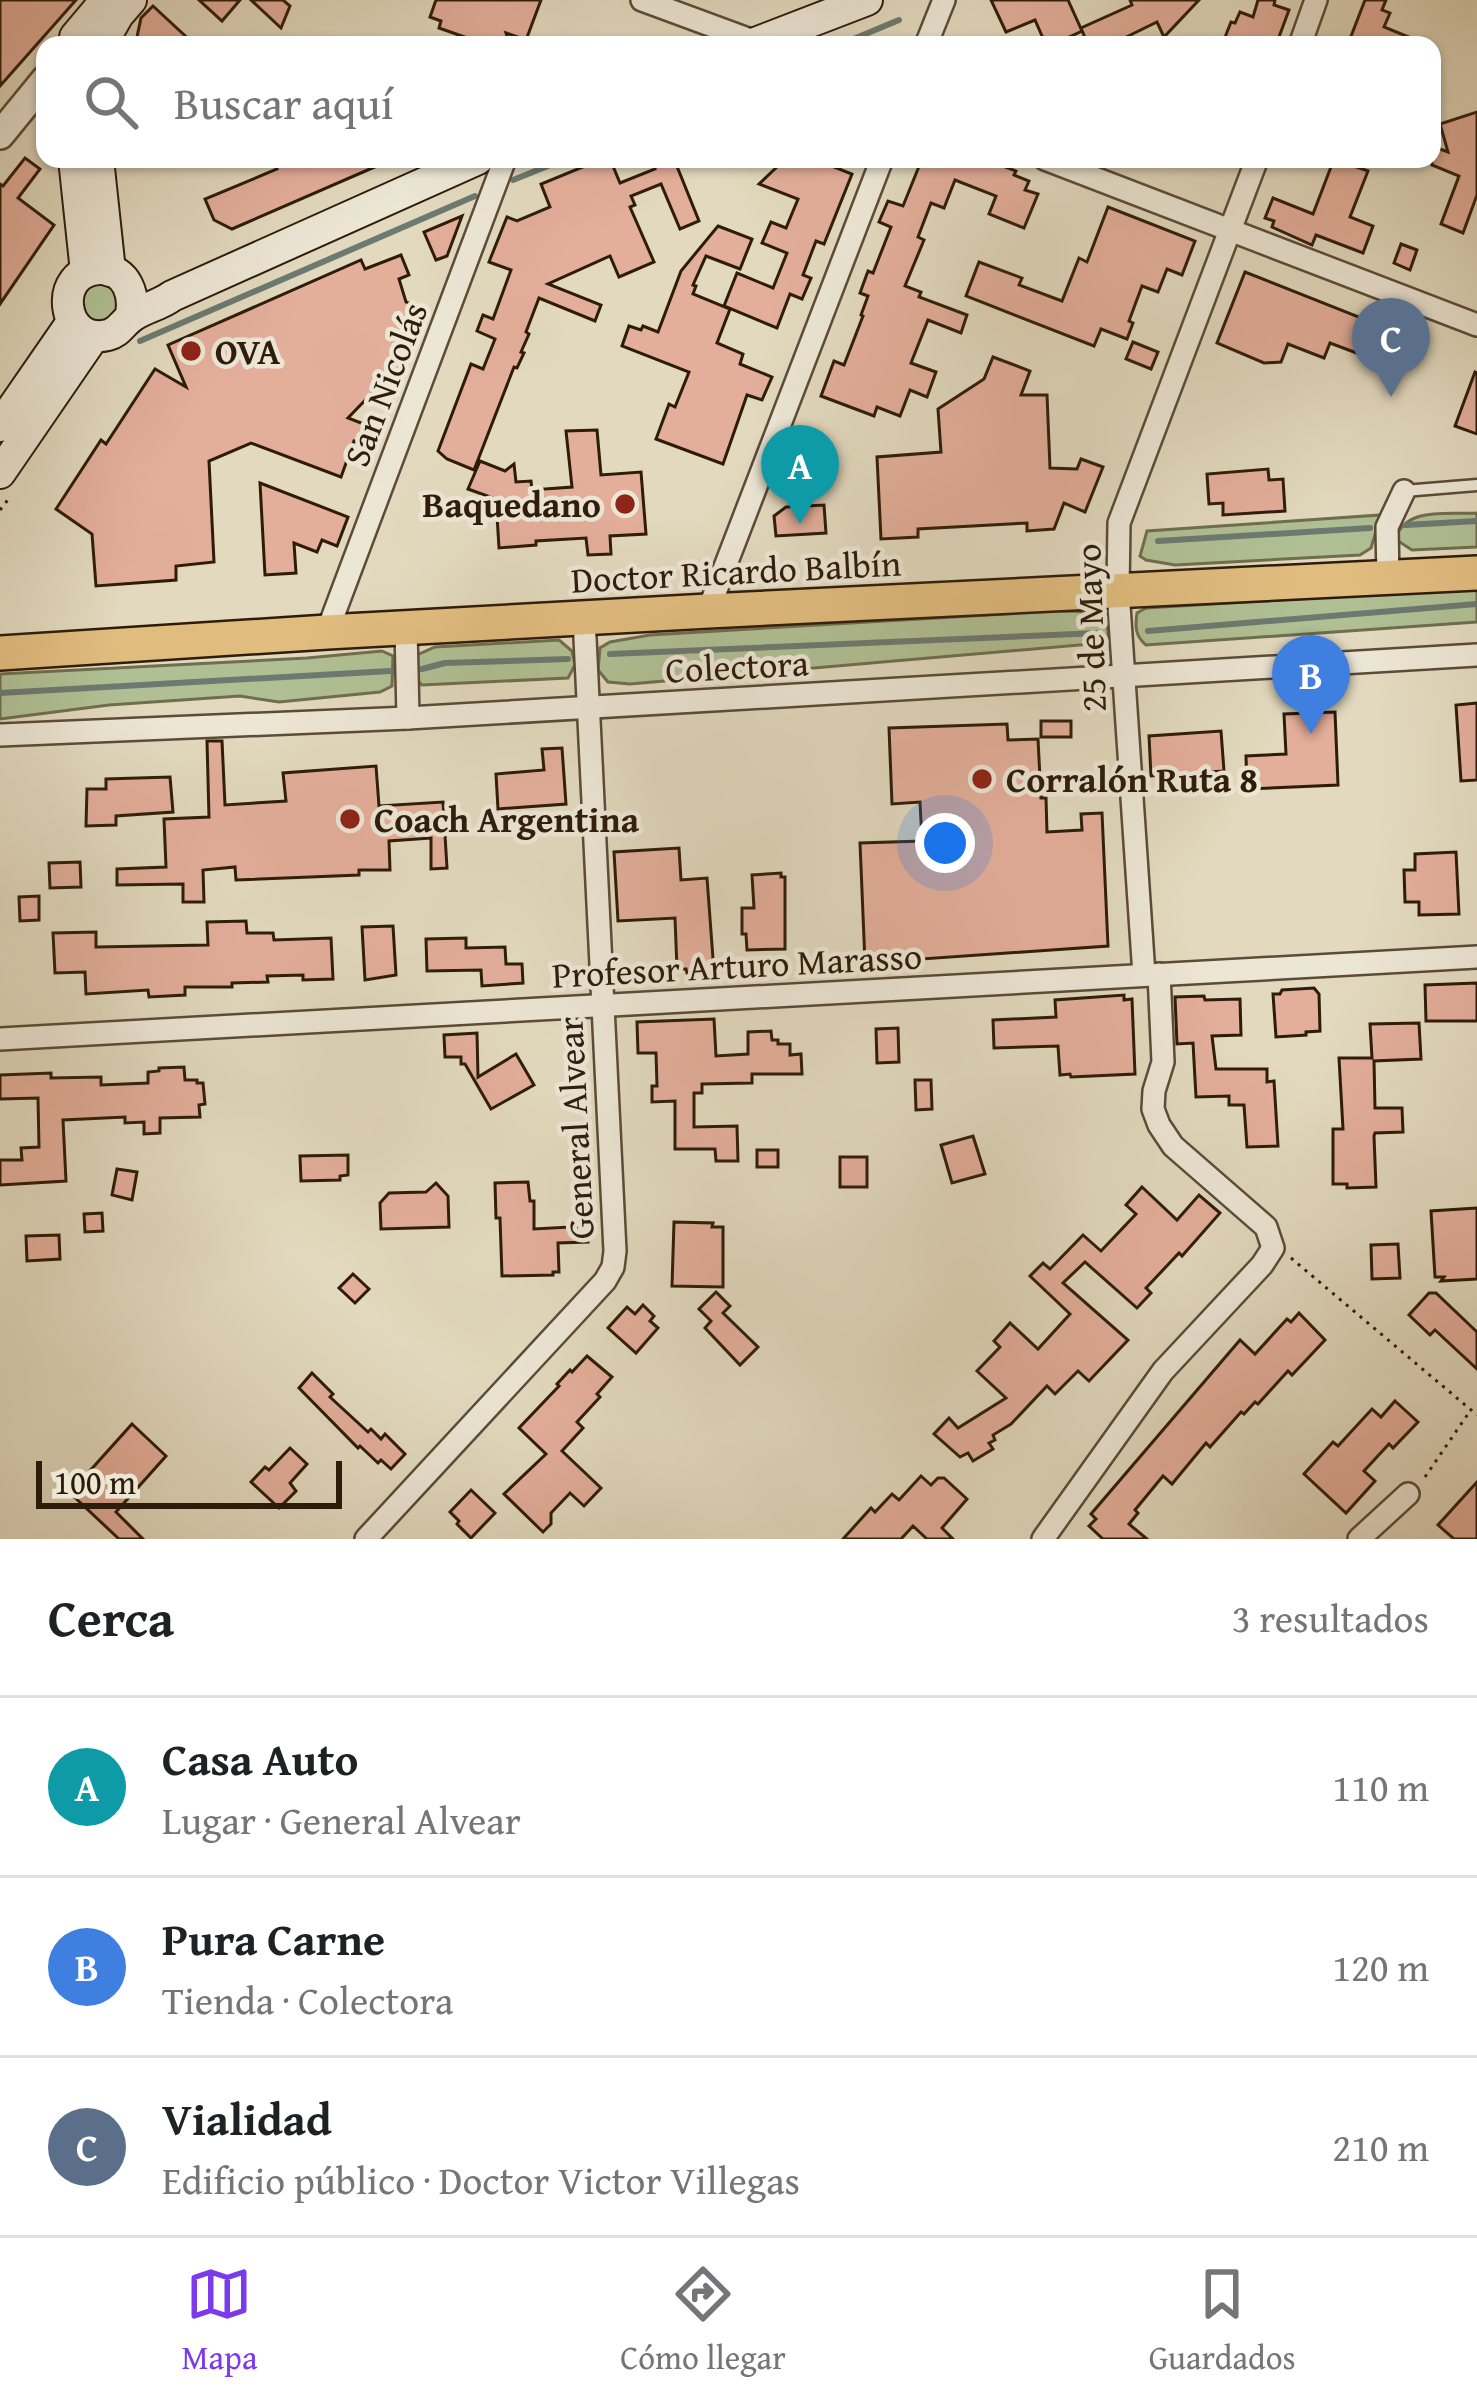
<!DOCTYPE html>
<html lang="es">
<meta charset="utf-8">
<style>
:root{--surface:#fff;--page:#f6f6f6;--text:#202124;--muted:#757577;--line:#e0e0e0;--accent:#7c3aed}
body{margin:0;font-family:"Gentium Book Plus",serif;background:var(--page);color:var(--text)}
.scale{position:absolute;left:36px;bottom:30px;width:306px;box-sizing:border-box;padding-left:12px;border:6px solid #2e1c0a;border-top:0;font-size:33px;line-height:42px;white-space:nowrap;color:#2e1c0a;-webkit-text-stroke:9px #ece6d5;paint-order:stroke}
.you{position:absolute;left:945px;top:843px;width:42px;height:42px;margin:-30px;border:9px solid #fff;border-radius:50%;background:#1a73e8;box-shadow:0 0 0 18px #1a73e833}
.badge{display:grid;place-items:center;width:78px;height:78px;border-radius:50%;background:var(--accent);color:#fff;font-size:39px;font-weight:700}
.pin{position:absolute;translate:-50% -99px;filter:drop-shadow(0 3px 6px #0008)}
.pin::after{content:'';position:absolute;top:63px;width:42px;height:36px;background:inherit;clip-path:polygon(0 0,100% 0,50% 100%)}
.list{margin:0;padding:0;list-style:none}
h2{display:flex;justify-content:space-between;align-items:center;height:156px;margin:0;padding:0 48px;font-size:51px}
h2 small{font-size:39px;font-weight:400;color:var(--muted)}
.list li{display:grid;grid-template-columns:78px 1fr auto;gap:36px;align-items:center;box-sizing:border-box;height:180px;padding:0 48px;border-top:3px solid var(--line)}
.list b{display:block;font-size:45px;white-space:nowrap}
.list p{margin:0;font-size:39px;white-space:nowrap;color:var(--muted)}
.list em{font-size:39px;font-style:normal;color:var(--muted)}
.icon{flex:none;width:66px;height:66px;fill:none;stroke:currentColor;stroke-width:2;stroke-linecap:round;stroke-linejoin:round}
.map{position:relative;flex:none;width:1477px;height:1539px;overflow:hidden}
.search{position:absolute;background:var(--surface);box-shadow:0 3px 9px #0004;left:36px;right:36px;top:36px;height:132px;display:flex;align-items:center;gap:30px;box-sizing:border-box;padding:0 42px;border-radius:24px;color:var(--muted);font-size:45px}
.sheet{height:696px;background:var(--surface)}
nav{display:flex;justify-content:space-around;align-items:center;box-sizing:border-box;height:168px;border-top:3px solid var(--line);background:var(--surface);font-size:33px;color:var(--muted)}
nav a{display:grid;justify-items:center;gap:6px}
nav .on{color:var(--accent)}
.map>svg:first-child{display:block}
.green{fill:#b0c094;stroke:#6f6e4f;stroke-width:3}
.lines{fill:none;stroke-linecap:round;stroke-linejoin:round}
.stream{stroke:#6c7a71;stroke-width:6}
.building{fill:#e3ae9a;stroke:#2e1c0a;stroke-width:3}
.service-casing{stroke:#5b4b37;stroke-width:15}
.minor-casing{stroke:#5b4b37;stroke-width:26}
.tertiary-casing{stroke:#5b4b37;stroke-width:32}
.secondary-casing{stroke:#2e1c0a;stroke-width:34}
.primary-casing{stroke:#2e1c0a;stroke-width:38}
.path{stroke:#2e1c0a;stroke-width:3;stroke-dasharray:3 6;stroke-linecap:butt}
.service{stroke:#ece6d5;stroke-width:10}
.minor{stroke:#ece6d5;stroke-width:21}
.tertiary{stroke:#ece6d5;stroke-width:27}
.secondary{stroke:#ece6d5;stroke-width:30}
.primary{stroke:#e1bc7f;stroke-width:33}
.poi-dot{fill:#8f2418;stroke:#ece6d5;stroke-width:4.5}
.labels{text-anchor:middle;stroke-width:9;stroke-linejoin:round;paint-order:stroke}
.poi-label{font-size:36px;font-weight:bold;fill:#2e1c0a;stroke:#ece6d5;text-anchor:start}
.street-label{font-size:36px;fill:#2e1c0a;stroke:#ece6d5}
</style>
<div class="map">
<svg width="1477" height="1539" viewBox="0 0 1477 1539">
<rect width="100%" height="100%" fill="#e2d9be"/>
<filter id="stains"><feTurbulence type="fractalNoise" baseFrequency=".00167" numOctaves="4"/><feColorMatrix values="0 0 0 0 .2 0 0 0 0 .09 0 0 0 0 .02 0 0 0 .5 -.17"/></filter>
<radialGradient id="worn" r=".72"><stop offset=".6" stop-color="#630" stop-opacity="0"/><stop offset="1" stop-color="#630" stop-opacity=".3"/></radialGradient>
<g class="green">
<path d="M96,281L115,288L119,308C109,321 101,324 85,317L80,292Z"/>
<path d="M1477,513V547L1412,550L1395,539C1407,506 1446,515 1477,513Z"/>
<path d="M1381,515L1371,548L1360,555L1175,565L1146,560L1140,556L1147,531Z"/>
<path d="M1477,588V622L1146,645C1135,636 1135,626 1137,613L1146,608Z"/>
<path d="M1054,611C1082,611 1121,609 1104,649L1098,650L1091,644L630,684L608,682L598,670L600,648L610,642L650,635Z"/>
<path d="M559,640L572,651L575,665L568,678L422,685L417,680V655L435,647Z"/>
<path d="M382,651L393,656L392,686L380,692L279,702L240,696L109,705L0,719V674L307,658Z"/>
</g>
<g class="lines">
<g class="stream">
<path d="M839,45L899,20"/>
<path d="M513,180L565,159"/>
<path d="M140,341L475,196"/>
<path d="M1406,525L1477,521"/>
<path d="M1158,541L1370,528"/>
<path d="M1148,631L1477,604"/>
<path d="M610,654L1099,633"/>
<path d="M422,669L445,663L568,659"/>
<path d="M0,693L390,671"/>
</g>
</g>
<g class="building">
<path d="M0,0H76L0,86Z"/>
<path d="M199,0H240L222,21Z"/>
<path d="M251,0H283L290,6L281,28Z"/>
<path d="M436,0H541L526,40L506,33L510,45H478L476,41L439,28L441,21L430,17Z"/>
<path d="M991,0H1068L1082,31L1052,45H1046L1035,20L1006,32Z"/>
<path d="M1130,0H1199L1164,37L1157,22L1114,43L1088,45L1081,28L1132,5Z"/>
<path d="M1258,0H1275L1274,5L1289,10L1276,45H1222L1231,22L1235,23L1240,12L1253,17Z"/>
<path d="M1365,0H1386L1382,10L1390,13L1384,27L1428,45H1366L1350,39Z"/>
<path d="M153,6L195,45H140L137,37L141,18Z"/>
<path d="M1477,112V195L1463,233L1441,224L1459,176L1432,165V146L1448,152L1440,124Z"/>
<path d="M25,158L40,169L18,198L54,225L0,304V184L3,186Z"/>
<path d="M273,159H393L232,229L214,220L205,199L277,169Z"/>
<path d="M602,159H610L620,183L655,169L651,159H674L699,221L680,229L661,184L631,196L635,205L630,207L654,262L619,277L610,256L548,284L601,305L595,321L539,298L526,332L529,334L521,352L524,353L517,368L514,367L474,470L447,459L438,451L471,364L483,369L495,339L477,331L483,315L493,319L511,270L489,262L507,217L517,221L550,207L541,184Z"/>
<path d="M775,159H814L852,174L824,244L816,241L803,275L811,278L802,299L790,294L777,328L724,306L737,273L773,288L787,253L762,243L771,222L786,228L798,199L759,184L778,166Z"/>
<path d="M922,159H985L1016,171L1014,175L1029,181L1025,190L1038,194L1024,228L989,214L996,196L955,180L944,208L931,203L918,237L924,240L905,286L921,292L919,297L967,315L961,333L928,320L911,363L936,372L927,397L910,390L900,416L877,407L874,416L821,396L834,361L844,365L863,316L861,315L868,296L860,293L868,271L873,273L891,227L879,222L888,201L903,206Z"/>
<path d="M1334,159L1368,171L1350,217L1373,226L1363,253L1316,235L1312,245L1272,227L1274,221L1265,218L1273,198L1313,214Z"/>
<path d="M1108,207L1195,241L1182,275L1167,269L1158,292L1142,286L1129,321L1133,323L1127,339L1101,329L1094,346L966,296L979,262L1022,278L1019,285L1062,301L1079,258L1087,262Z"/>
<path d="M462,216L447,256L436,260L424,232Z"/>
<path d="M718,226L752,239L740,269L706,256L693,285L696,286L693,294L730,309L717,343L743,354L740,364L772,377L762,400L747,395L723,464L656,439L669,404L675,407L689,372L622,346L629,326L641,330L643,326L658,332L681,271Z"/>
<path d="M1401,244L1417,250L1410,270L1394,263Z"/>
<path d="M401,255L409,275L399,279L406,302L423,309L391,403L377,388L348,418L379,430L373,448L354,441L341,477L251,443L209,461L214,562L176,566V580L96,586L92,534L56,509L101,440L106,444L155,369L186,387L168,345L361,260L365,269Z"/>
<path d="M1245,272L1374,323L1362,355L1330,343L1324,358L1288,344L1281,362L1264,363L1217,343Z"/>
<path d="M1133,342L1158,352L1151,369L1126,359Z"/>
<path d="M993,357L1030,371L1021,395H1047L1050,468L1077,469L1081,459L1103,467L1085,512L1064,503L1054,529L1027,531V523L991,525L918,529V537L881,539L877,457L941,452L938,409L984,379Z"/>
<path d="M1475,372L1477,373V434L1455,426Z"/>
<path d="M597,430L601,475L641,472L646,534L610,536L611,554L588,555L586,538L536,541V545L499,548L496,499L468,489L480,461L505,471L514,464L516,482L531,481L532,490L572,487L566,431Z"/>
<path d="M1268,469L1269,480L1283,479L1285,511L1223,515V503L1209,504L1207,474Z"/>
<path d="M260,483L348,517L337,546L322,540L317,552L294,543L296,573L265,575Z"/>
<path d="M824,505L826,533L776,536L774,516L786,507Z"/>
<path d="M1477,703V780L1461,781L1456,705Z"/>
<path d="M1335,712L1338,785L1247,789L1246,756L1286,754L1284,714Z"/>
<rect x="1041" y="721" width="30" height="16"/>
<path d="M1007,724L1008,740L1038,739L1041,798H1046L1047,832L1082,830L1081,814L1102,813L1108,946L865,963L860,843L922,841L920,802L892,804L889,728Z"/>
<path d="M1221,731L1224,771L1151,776L1149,736Z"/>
<path d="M207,741H222L225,805L286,801L283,773L376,766L379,806L443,802L447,868L431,869V838L389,841L390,870H359V875L236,880L235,867L203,870L204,902H183V884L117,885V869L166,867L164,819L209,817Z"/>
<path d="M562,748L566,804L498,809L496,774L544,770L542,749Z"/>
<path d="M170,777L173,812L116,816V825L86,826L87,789H106V779Z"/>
<path d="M679,848L681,880L707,878L714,972L687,973L686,969H677L675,918L618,921L614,852Z"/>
<path d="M1456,852L1459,914L1419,915V902H1405L1404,870H1415V854Z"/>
<path d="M80,862L81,887L50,888L49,863Z"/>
<path d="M781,873V877H785V949L747,950L746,934H742V908H754L752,875Z"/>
<path d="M39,896V920L20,921L19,897Z"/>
<path d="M246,921L247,933H273L274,940L331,938L333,979L303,980V975L267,976L268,982L232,983V987H185V995L149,997L148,990L86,994L85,972L55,973L53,933L96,932V947L208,945L207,922Z"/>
<path d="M393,926L396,975L365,980L362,927Z"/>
<path d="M466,938V948L505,947L506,964H522L523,983L482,986L481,970L427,971L426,939Z"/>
<path d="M1477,983V1021H1426L1425,985Z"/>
<path d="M1314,988L1319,994L1320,1031L1306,1032V1035L1276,1037L1273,994H1280L1282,990Z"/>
<path d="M1124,995V1000L1132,999L1135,1074L1071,1077L1070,1074L1060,1075L1058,1046L994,1048L993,1020L1056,1017L1055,1000Z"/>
<path d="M1204,996L1205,1000L1240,999L1241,1035L1212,1036L1216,1069H1267V1082L1274,1081L1278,1146L1247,1147L1244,1105H1229V1096L1196,1097L1193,1043L1177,1044L1175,997Z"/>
<path d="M714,1019L716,1056L748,1054V1032L771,1031L772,1040H778V1044H790V1055L801,1054L802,1074H752V1083L702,1084V1093H694V1127L737,1126L738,1161H716L715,1149H675V1101L652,1102V1086H657L656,1053H638L637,1022Z"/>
<path d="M1419,1023L1421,1059L1374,1061L1375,1108H1402L1403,1132L1375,1133L1374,1136L1376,1187L1347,1188V1184H1333V1129H1343L1339,1058H1372L1370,1024Z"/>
<path d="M898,1028L899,1062L877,1063L876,1029Z"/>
<path d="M477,1033L478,1077L516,1054L534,1085L491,1109L465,1064H461V1057H445L444,1035Z"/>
<path d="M184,1067L185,1080H197V1083H203L205,1104L199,1105L200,1117L160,1118V1133L144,1134V1122L125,1123V1117L63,1120L66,1181L0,1185V1160H22L21,1148L39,1147L38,1098L0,1099V1075L51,1073V1078L101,1077V1085L148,1083V1072L159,1071V1068Z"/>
<path d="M915,1080H931L932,1109L916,1110Z"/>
<path d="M973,1136L985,1174L952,1183L941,1145Z"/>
<rect x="757" y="1150" width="21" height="17"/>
<path d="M348,1155V1175L340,1176V1180L301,1181L300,1156Z"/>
<rect x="840" y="1157" width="27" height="30"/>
<path d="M117,1169L137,1172L132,1200L112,1195Z"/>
<path d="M528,1182L530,1201H534V1229L588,1226V1242L558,1243L559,1272H553V1275L502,1276L500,1218H496L495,1183Z"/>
<path d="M436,1183L448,1196L449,1227L381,1229L380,1203L389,1193L426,1192Z"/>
<path d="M1142,1187L1177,1220L1199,1195L1220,1213L1182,1256L1179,1253L1146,1288L1151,1293L1137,1308L1085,1262L1063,1283L1128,1340L1089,1381L1078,1371L1055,1394L1047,1386L1011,1424L993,1435L995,1440L989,1443L993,1449L973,1461L968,1453L960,1457L934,1434L949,1418L958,1428L1006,1398L977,1371L1000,1347L994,1341L1010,1323L1038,1349L1070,1314L1030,1276L1043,1263L1050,1269L1083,1235L1101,1251L1136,1214L1126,1205Z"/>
<path d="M1477,1208V1279L1441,1281L1444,1277H1435L1431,1211Z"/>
<path d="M102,1213L103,1231L85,1232L84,1214Z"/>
<path d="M674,1222L713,1223L712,1227H723V1287L672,1286Z"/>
<path d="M59,1235L60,1259L27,1261L26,1236Z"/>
<path d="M1398,1244L1400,1278L1372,1279L1371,1245Z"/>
<path d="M353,1274L369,1289L355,1303L339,1288Z"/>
<path d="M716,1292L730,1306L723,1313L758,1347L740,1365L705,1328L711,1321L699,1309Z"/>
<path d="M1429,1293H1436L1477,1332V1369L1435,1330L1430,1335L1409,1315Z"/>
<path d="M643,1305L654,1316L650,1321L658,1328L636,1353L608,1328L627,1307L635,1314Z"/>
<path d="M1299,1313L1325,1340L1292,1375L1288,1371L1258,1404L1255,1402L1244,1414L1241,1412L1210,1447L1206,1443L1172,1484L1163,1476L1135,1510L1138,1513L1129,1524L1147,1539H1103L1089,1526L1096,1519L1091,1514L1240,1340L1255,1354L1287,1319L1291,1322Z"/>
<path d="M587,1356L612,1377L597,1394L600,1397L577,1422L583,1428L562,1451L601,1488L584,1506L570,1493L551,1513V1524L543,1532L504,1494L546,1454L519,1428L559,1386L557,1384L570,1370L572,1372Z"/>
<path d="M312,1373L333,1394L330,1397L368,1432L371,1429L381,1439L385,1434L405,1454L391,1469L381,1460L378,1463L360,1446L358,1448L299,1388Z"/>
<path d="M1395,1401L1418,1422L1393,1448L1389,1444L1364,1471L1375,1481L1346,1513L1304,1474L1333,1442L1338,1446L1372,1409L1381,1417Z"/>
<path d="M132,1424L166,1456L116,1512L143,1539H119L70,1493Z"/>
<path d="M290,1448L307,1464L290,1483L296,1491L279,1508L251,1482L265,1467L269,1470Z"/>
<path d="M921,1476L931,1485L938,1478H944L967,1499L942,1528L953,1539H927L913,1526L901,1539H843L871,1508L875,1512L892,1494L899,1500Z"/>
<path d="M1477,1482V1539H1454L1438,1525Z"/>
<path d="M471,1490L495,1513L471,1538L457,1524L459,1521L450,1512Z"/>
</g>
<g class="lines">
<defs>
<path id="service" d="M1404,491L1477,485"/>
<g id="minor">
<path d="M642,0L756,42"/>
<path d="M926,45L944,0"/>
<path d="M1300,45L1316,0"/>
<path d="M1045,159L1477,325"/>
<path d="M1388,578L1387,527L1404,491"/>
<path d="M708,611L882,159"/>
<path d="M406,628L408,718"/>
<path d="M327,632L505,159"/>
<path d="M0,735L408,718L1477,655"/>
<path d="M1144,975L1118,591L1119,523L1257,159"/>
<path d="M0,1039L1477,957"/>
<path d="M366,1539L605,1281L613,1267L615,1251L584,618"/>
<path d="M1043,1539L1163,1371L1262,1265L1273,1248L1266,1227L1173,1146L1159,1125L1153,1109L1154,1091L1163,1062L1159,974"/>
<path d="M1359,1539L1408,1494"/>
</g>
<path id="tertiary" d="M0,135L45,80"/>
<g id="secondary">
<path d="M74,45L75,37L106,0"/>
<path d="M101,45L118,15L131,0"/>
<path d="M750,45L867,0"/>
<path d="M74,159L86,272"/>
<path d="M98,159L110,271"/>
<path d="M130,318C136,296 127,269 101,269C51,269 61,347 108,335C119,332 121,325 130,318C142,308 159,306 172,296L478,159"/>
<path d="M0,426L72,322"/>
<path d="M0,473L94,336"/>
</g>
<path id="primary" d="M0,653L327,632L708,611L1477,573"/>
</defs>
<use href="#service" class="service-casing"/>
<use href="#minor" class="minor-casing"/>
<use href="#tertiary" class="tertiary-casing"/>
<use href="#secondary" class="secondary-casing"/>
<use href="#primary" class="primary-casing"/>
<g class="path">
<path d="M0,510L10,497"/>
<path d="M1291,1258L1477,1415"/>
<path d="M1425,1477L1470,1411"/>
</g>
<use href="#service" class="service"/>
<use href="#minor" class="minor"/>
<use href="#tertiary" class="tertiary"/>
<use href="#secondary" class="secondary"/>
<use href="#primary" class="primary"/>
</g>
<g class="poi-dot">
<circle cx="191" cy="351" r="12"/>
<circle cx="625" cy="504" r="12"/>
<circle cx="982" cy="779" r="12"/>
<circle cx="350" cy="819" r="12"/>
</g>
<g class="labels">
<g class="poi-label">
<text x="215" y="364">OVA</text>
<text x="601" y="517" text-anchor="end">Baquedano</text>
<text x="1006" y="792">Corralón Ruta 8</text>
<text x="374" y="832">Coach Argentina</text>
</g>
<g class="street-label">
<text transform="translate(385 384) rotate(-69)" y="13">San Nicolás</text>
<text transform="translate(736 571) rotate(-3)" y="13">Doctor Ricardo Balbín</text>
<text transform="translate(1090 628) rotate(-92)" y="13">25 de Mayo</text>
<text transform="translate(737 666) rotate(-3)" y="13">Colectora</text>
<text transform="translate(737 965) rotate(-3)" y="13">Profesor Arturo Marasso</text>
<text transform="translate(575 1128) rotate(-93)" y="13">General Alvear</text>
</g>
</g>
<rect width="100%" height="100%" filter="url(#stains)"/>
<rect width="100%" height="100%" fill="url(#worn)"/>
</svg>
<div class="scale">100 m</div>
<div class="you"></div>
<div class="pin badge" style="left:800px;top:524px;background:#0f9aa8">A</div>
<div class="pin badge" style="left:1311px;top:734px;background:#3f7fe0">B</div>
<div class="pin badge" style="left:1391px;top:397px;background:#5c6f8a">C</div>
<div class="search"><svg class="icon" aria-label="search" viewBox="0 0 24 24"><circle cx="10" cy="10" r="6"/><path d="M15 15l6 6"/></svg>Buscar aquí</div>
</div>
<section class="sheet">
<h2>Cerca<small>3 resultados</small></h2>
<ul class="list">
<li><span class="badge" style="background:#0f9aa8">A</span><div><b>Casa Auto</b><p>Lugar · General Alvear</p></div><em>110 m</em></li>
<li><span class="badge" style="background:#3f7fe0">B</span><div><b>Pura Carne</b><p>Tienda · Colectora</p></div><em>120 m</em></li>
<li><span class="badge" style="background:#5c6f8a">C</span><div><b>Vialidad</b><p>Edificio público · Doctor Victor Villegas</p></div><em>210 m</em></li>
</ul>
</section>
<nav>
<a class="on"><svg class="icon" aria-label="map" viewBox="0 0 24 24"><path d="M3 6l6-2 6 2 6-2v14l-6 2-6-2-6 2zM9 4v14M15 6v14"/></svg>Mapa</a>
<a><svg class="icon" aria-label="directions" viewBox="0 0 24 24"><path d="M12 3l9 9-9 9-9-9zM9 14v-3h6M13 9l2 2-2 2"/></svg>Cómo llegar</a>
<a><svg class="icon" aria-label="saved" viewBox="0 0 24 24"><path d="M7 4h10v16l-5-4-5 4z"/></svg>Guardados</a>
</nav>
